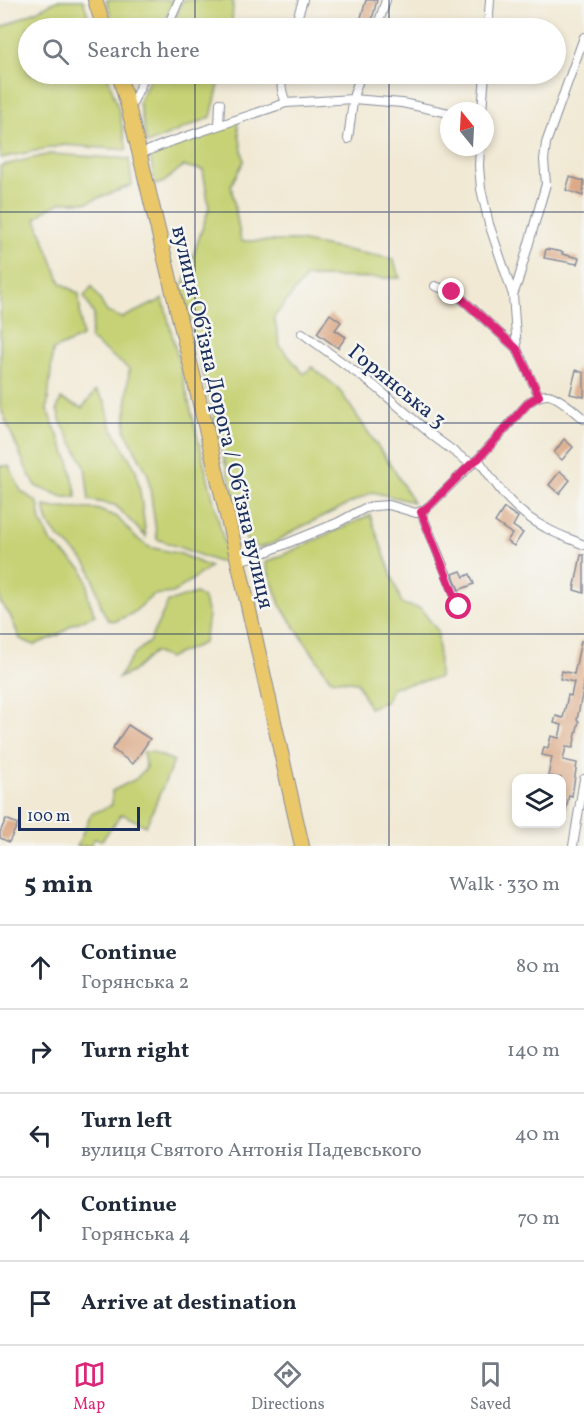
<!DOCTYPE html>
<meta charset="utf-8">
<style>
:root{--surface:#fff;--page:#f6f6f7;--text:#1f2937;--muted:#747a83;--line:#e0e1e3;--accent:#db2777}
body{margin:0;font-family:Vollkorn,serif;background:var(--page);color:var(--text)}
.controls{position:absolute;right:18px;bottom:18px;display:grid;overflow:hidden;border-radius:12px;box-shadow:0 3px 9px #0003}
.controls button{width:54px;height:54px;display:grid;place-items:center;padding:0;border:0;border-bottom:2px solid var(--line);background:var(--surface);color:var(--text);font:30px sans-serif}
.compass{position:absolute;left:440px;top:102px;width:54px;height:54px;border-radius:50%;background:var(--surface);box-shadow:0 3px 9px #0003;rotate:342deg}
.scale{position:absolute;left:18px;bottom:15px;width:122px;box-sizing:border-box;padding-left:6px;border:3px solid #1b2f5e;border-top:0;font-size:16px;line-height:21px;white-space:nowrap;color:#1b2f5e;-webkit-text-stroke:4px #f6f6f2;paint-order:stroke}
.stop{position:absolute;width:18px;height:18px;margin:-14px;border:4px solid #db2777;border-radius:50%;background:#fff}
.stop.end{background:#db2777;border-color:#fff;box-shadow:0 2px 6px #0008}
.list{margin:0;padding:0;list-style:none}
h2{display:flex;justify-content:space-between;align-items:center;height:78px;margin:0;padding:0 24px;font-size:26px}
h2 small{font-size:20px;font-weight:400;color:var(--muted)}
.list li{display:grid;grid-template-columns:39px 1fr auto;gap:18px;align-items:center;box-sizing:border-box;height:84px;padding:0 24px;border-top:2px solid var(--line)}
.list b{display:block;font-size:22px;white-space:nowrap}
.list p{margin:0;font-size:20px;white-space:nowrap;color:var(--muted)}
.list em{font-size:20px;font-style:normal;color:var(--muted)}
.icon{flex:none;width:33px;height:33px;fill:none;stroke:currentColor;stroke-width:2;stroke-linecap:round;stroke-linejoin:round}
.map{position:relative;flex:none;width:584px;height:846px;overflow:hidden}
.search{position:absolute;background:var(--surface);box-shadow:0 3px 9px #0003;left:18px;right:18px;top:18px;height:66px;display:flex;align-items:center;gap:15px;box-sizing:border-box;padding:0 21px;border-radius:33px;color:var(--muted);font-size:22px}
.sheet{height:498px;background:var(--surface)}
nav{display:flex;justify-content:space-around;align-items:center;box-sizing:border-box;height:84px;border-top:2px solid var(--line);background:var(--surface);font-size:16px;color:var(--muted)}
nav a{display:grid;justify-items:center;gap:3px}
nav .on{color:var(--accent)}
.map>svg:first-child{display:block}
.green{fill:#c6d274;stroke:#708069;stroke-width:1.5}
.building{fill:#dcaa88}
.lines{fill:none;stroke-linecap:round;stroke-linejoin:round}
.street-casing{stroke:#868c99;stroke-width:10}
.highway-casing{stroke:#868c99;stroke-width:16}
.street{stroke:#fff;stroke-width:8}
.highway{stroke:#eac769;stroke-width:14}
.route{stroke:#db2777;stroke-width:8}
.grid{fill:none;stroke:#1b2f5e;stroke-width:1.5;stroke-opacity:0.55}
.labels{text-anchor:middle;stroke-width:5;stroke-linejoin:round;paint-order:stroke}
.street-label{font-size:22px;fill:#1b2f5e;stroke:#f6f6f2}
</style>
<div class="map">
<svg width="584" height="846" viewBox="0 0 584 846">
<rect width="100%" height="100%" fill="#f6f6f2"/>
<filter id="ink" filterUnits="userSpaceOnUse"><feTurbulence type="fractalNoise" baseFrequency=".0167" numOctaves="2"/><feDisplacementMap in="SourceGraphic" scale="12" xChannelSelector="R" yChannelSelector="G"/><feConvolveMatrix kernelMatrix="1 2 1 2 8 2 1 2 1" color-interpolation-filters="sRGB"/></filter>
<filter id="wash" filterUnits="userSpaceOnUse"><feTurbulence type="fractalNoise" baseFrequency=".008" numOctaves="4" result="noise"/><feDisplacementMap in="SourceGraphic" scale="24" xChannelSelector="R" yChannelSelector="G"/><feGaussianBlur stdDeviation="1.35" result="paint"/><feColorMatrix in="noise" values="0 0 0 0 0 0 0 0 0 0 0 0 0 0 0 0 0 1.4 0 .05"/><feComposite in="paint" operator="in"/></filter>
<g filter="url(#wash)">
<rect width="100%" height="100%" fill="#f1e9d4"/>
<g class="green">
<path d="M59,0H83L92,28H28V74H107L119,111L127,150L64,145L0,158V28Z"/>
<path d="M106,0H174L161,28H115Z"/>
<path d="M183,0H233L232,28H171Z"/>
<path d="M152,74H255L253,78L221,76L211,117L147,144L139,102Z"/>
<path d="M237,122L244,161L231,185L241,241H298L393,259L400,278L306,277L274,317L280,346L304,374L312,367L338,388L396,473L413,502L373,492L295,530L274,543L259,548L247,542L222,452L182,289L209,208L203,170L183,166L164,182L155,185L150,155L153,152Z"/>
<path d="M50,154L129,159L132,185L88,202H62L46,210L36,219L61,283L79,294L82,337L53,350L47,410L69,461L77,497H64L37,487L28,473L0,407V166Z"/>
<path d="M92,286L107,312L122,318L163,299L228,558L218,562L157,539L148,474L125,431L129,369L90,339L94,315L84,296Z"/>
<path d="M96,391L105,401L111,426L136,470L141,498L146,537L115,505L89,500L85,466L61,422L57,409L61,399L82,408Z"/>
<path d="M0,466H9L21,491L38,503L41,521L50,541L83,570L88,584V597L95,615L71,625L59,635L34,645L20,639L10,615L0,602Z"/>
<path d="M45,506L55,508L96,509L117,517L135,537L149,547L181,554L210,567L173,593L153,595L133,613L116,621L108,620C97,605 98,585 89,568C76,545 45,538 45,506Z"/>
<path d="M370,515L402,604L421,609L438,631L439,678L393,687L385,702L369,708L357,682L330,679L280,605L265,563Z"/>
<path d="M196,593L204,599L208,615L204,643L168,658L154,652L132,672L118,678L134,654L149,642L168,602Z"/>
<path d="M143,752H152L174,761L146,826L122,814L102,840L94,839L90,846H77L91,814L112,805V791L136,779L146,768Z"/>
</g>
<g id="blocks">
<g class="building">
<path d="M366,0H377L371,24L360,21Z"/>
<path d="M570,177L584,181L583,196L566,190Z"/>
<path d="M546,249L563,252L562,254L579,258L577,264L544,258Z"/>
<path d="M330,314L341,322L335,330L346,337L338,348L317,333Z"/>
<path d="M576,370L584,373V397L570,394Z"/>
<path d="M564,439L573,447L562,460L554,453Z"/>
<path d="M560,471L570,480L559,494L549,485Z"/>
<path d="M504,508L518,517L513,526L523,533L514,546L507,541L512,534L495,522Z"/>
<path d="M581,555H584V593L574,590Z"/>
<path d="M461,571L464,577L470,574L474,584L459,590L453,574Z"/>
<path d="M581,641H584V685L577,720L579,721L573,748L566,747L563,760L577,763L572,796L569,795L565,815H561V778L548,776L552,757L542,755L544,747L548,748L551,736L559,738L562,725L554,723L556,716L563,718L568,695L571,696L574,682L560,679L562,671L574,674Z"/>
<path d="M128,725L150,739L133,764L112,749Z"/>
<path d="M6,819L18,824L9,842L0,838V832Z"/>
</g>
</g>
</g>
<g filter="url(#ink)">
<use href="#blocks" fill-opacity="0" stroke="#868c99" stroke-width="1.5"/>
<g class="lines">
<defs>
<g id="street">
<path d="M167,28L179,0"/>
<path d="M294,28L303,0"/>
<path d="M377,28L386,0"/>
<path d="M488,28L490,0"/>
<path d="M282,74C280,85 282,92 286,103"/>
<path d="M129,110L146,74"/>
<path d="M482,111L485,74"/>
<path d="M219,125L220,103"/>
<path d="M348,139L354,94L361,74"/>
<path d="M480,147L479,166L481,189L489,224L513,295L517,349L539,396"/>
<path d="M140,154L167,143L286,103L353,99L402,103L449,113"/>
<path d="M435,286L452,292L462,299L517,349"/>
<path d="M513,295L518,281L546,184L544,160L546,143L584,37"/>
<path d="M302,333L376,387L433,436L464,459L473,463"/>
<path d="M478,459L529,402C535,398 540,395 547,395C557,395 576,412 584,419"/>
<path d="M421,512L460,607"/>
<path d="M238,561L256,556L337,523L365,508L374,506L389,505L416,513L424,510L429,506L473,463L478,459C499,489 513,511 546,528C558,535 571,539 584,545"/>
<path d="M573,846L584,779"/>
</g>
<g id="highway">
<path d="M95,0L104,28"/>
<path d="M119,74L129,110L238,561L302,846"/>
</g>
</defs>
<use href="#street" class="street-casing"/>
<use href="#highway" class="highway-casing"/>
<use href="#street" class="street"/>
<use href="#highway" class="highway"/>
</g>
</g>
<g class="lines" filter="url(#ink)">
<path class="route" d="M452,292L462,299L517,349L539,396L529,402L478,459L472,463L429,506L421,512L459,607"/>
</g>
<path class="grid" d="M195,0V28M389,0V28M195,74V846M389,74V846M0,212H584M0,423H584M0,634H584"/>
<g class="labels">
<g class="street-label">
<text transform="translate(398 385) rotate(39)" y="8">Горянська 3</text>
<text transform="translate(224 417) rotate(77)" y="8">вулиця Обʼїзна Дорога / Обʼїзна вулиця</text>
</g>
</g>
</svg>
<div class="controls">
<button><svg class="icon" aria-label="layers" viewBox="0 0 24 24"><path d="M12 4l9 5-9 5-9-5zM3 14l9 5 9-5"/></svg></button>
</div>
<svg class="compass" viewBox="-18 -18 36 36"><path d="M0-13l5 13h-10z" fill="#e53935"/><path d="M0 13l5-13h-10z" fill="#747a83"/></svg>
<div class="scale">100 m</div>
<div class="stop" style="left:459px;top:607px"></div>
<div class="stop end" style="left:452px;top:292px"></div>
<div class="search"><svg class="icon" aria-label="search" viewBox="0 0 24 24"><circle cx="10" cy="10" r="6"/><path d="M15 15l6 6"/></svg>Search here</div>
</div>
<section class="sheet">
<h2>5 min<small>Walk · 330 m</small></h2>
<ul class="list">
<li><svg class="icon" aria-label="ahead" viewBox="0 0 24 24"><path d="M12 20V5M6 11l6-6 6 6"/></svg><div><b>Continue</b><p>Горянська 2</p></div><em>80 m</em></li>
<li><svg class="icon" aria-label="right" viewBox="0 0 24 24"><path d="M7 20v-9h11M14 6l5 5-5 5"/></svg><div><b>Turn right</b></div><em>140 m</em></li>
<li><svg class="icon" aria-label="left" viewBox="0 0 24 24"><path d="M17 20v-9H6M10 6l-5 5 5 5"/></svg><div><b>Turn left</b><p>вулиця Святого Антонія Падевського</p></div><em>40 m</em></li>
<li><svg class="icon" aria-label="ahead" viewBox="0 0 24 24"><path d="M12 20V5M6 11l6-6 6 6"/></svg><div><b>Continue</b><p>Горянська 4</p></div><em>70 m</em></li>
<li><svg class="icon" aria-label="arrive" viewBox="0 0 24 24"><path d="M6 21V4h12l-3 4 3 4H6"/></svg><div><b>Arrive at destination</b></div></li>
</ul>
</section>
<nav>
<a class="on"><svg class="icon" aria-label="map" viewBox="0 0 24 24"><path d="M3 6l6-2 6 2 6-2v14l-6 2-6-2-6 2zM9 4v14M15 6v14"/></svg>Map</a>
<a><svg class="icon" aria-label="directions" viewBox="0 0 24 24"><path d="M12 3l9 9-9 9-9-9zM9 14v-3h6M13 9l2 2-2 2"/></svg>Directions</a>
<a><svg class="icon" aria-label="saved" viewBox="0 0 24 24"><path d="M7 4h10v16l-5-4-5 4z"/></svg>Saved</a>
</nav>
